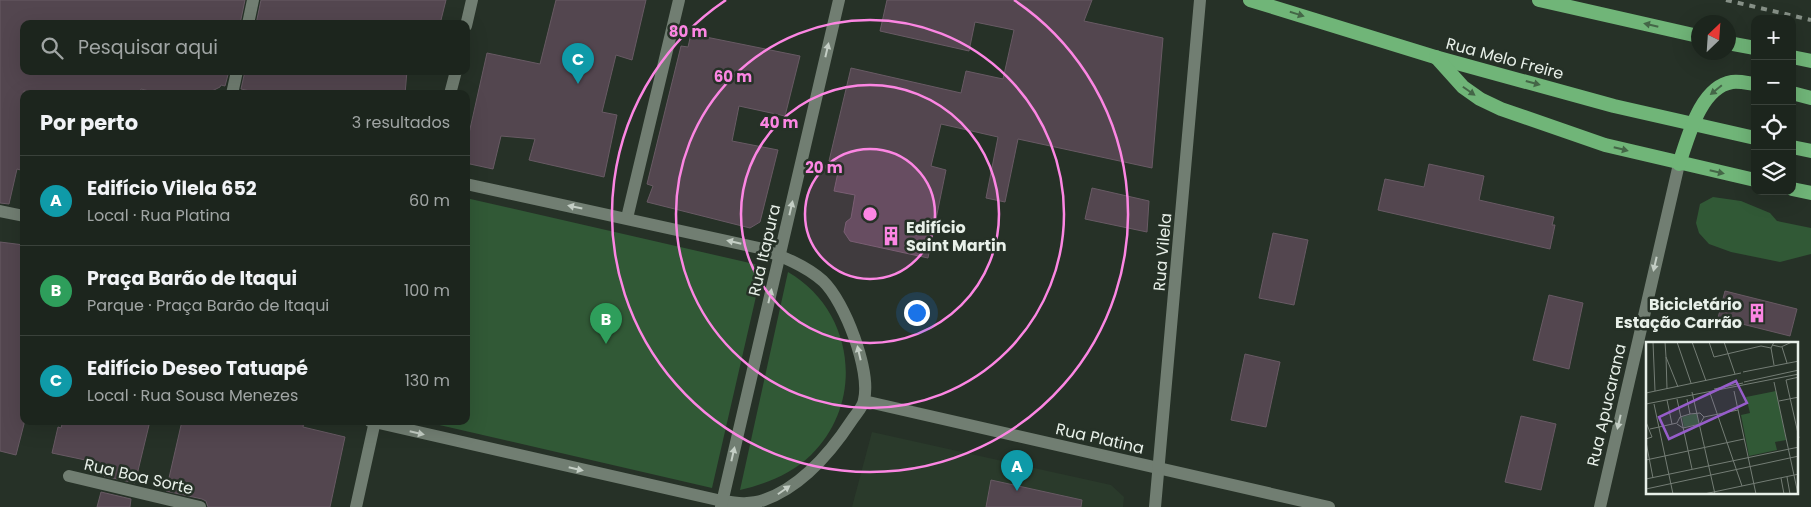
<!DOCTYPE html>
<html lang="pt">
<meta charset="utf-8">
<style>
:root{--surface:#1c251d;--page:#29312a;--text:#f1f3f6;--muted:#a0a5a4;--line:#3a423b;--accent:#fc86e3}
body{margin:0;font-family:Poppins,sans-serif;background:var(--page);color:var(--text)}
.controls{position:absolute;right:15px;top:15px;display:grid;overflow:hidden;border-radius:10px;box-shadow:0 5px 20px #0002}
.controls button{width:45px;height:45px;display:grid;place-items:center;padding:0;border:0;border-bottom:1px solid var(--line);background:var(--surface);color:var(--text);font:25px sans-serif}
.compass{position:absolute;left:1691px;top:15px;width:45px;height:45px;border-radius:50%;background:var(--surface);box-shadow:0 5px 20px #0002;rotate:25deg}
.you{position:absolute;left:916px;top:312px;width:18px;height:18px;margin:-12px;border:4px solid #fff;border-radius:50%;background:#1a73e8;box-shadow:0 0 0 8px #1a73e833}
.badge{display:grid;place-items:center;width:32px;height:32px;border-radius:50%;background:var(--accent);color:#fff;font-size:16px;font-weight:700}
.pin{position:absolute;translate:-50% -41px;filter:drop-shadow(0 1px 2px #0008)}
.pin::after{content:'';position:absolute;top:26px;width:18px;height:15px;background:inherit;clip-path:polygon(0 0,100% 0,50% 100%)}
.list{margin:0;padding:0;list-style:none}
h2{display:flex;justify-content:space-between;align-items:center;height:65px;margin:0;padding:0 20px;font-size:21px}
h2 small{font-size:16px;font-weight:400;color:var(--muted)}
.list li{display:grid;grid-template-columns:32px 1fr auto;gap:15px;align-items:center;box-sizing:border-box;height:90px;padding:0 20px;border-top:1px solid var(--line)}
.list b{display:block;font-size:19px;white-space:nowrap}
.list p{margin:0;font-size:16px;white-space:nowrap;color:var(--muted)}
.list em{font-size:16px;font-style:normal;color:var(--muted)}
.icon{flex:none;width:28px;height:28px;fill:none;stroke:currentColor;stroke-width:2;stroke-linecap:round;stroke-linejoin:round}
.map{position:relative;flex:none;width:1811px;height:507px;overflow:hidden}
.search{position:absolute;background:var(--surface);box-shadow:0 5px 20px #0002;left:20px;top:20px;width:450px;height:55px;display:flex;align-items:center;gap:12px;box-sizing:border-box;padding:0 18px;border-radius:10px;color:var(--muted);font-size:19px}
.panel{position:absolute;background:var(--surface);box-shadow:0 5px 20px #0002;left:20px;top:90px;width:450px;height:335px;border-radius:10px}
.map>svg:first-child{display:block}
.built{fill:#2a3a2b}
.green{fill:#315936}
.building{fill:#53464f;stroke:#685a64}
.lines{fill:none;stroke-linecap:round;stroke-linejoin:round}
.minor{stroke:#717e72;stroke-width:12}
.trunk{stroke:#70b578;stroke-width:14}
.rail{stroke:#869087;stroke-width:4;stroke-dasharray:6 6;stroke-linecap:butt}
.oneway{fill:#446647}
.oneway2{fill:#c4cec5}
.ring{fill:none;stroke:#fc86e3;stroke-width:2.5}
.labels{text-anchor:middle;stroke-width:5;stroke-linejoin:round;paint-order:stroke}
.street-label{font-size:16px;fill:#e8f0e9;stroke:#263127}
.poi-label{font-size:16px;font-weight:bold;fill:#e8f0e9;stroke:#263127;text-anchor:start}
.inset-road{fill:none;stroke:#747d75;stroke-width:1}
.view{fill:#965dca;fill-opacity:0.15;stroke:#965dca;stroke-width:2.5}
.inset-edge{fill:none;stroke:#e8f0e9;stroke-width:2.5}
.centre{fill:#fc86e3;stroke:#263127;stroke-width:2.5}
.ring-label{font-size:15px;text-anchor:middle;font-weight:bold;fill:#fc86e3;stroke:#263127;stroke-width:5;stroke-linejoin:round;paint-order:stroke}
</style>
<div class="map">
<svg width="1811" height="507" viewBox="0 0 1811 507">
<rect width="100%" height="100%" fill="#263127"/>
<path class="built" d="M872,432L1111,485L1124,497L1123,507H852Z"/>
<g class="green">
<path d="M1713,197L1741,201L1770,213L1777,221L1811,228V254L1780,262L1731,252L1709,244L1699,233L1696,223L1700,204Z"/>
<path d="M466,198L763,266L712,488L422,421H466Z"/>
<path d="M788,272C854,310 866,401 811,455C792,474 765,484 740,490Z"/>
</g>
<g class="building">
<path d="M0,0H245L240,24H24V71H229L225,86L221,85L220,87L206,94H162L141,89L139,94H35L24,91V171L17,169L9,204L0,203Z"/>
<path d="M261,0H446L440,24H256Z"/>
<path d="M556,0H646L632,60L616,55L602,112L617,115L604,177L529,160L535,139L501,136L493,169L470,164L466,158V147L487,53L540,64Z"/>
<path d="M887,0H1092L1084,21L1163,38L1152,168L1018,139L1005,202L986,198L998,137L941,124L931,166L946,170L928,258L850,241L844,232L846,222L851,218L855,195L834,191L840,163L829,161L851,68L961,93L966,71L1003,79L1014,30L975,22L969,51L880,31Z"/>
<path d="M691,34L800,56L785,116L739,106L732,141L778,150L760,222L750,228L647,202L653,186L647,184L681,46L688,47Z"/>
<path d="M245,71H407L405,94H264L241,89Z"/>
<path d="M1429,164L1484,176L1479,200L1554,217L1552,225H1555L1550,249L1378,210L1385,179L1424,187Z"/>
<path d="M1092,188L1149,201L1147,232L1085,219Z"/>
<path d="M1273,233L1308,240L1294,305L1259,298Z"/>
<path d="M0,242L24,245V424L16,455L0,451Z"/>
<path d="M1725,291L1797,309L1790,336L1718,318Z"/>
<path d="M1549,295L1583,303L1569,369L1533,360Z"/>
<path d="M1245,354L1280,362L1266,427L1231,420Z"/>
<path d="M1521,416L1556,424L1541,490L1505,482Z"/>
<path d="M63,421H150L135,483L104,476L106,469L90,461L52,453L58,427L61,428Z"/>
<path d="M182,421H304L303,427L345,437L330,507H208L206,501L202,499L166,491Z"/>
<path d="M991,480L1082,500L1081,507H986Z"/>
<path d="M101,492L131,499L130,507H97Z"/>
</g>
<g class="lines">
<g class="minor">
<path d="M248,24L253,0"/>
<path d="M466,26L472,0"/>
<path d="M232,94L237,71"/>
<path d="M450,94L456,71"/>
<path d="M0,211L24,216"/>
<path d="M627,218L679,0"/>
<path d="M864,401L1329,507"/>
<path d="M370,421L722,501C736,503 750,505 764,500C801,487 831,452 852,420C856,414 863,407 864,400C871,371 845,302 823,281C805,265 781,256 759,248L466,184"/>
<path d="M69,476L200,507"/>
<path d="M356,507L375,421"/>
<path d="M721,507L839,0"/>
<path d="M1155,507L1200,0"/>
<path d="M1600,507L1679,164"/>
</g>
<g class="trunk">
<path d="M1250,0L1435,57L1614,106L1755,138"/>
<path d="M1539,0L1698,36"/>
<path d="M1728,43L1755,48"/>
<path d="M1436,57L1463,87L1480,99L1501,109L1605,145L1755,180"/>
<path d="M1792,57L1811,61"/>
<path d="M1792,93L1811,98"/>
<path d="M1792,147L1811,151"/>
<path d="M1679,164C1688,138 1700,87 1732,82C1740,81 1747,83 1755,84"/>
<path d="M1792,189L1811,193"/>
</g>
<path class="rail" d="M1726,0L1811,20"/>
</g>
<defs><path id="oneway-solid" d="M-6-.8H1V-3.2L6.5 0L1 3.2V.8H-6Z" transform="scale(1.25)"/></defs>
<g class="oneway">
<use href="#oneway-solid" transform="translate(1297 14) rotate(17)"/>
<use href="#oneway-solid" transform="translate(1651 25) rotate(-167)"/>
<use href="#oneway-solid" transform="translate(1533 83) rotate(15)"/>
<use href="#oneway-solid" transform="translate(1716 90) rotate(141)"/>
<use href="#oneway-solid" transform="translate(1469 91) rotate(35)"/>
<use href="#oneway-solid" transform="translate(1621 149) rotate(14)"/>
<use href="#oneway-solid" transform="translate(1717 172) rotate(13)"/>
</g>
<g class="oneway2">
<use href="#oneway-solid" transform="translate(827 50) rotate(-77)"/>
<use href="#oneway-solid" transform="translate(575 207) rotate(-168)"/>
<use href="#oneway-solid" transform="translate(791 208) rotate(-77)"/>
<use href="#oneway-solid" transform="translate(734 242) rotate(-167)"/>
<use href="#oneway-solid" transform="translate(1655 264) rotate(103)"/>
<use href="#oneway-solid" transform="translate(770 296) rotate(-77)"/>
<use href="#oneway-solid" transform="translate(859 353) rotate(-103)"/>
<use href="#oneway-solid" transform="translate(1619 422) rotate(103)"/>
<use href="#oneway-solid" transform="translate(417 433) rotate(13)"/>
<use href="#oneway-solid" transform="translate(733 454) rotate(-77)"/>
<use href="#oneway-solid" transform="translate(576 469) rotate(13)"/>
<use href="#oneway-solid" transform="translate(784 490) rotate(-35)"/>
</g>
<circle cx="870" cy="214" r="65" fill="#fc86e3" fill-opacity=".12"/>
<g class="ring">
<circle cx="870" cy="214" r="65"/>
<circle cx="870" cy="214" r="129"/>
<circle cx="870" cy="214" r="194"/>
<path d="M1014 0A258 258 0 1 1 726 0"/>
</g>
<defs>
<symbol id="building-bare" viewBox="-9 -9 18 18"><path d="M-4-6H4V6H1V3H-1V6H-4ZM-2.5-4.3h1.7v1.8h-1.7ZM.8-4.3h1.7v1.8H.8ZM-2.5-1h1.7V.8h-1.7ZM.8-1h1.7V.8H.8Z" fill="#fc86e3" stroke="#263127" stroke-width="2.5" paint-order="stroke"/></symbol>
</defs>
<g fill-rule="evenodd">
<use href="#building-bare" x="877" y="222" width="28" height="28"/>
<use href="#building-bare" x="1743" y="299" width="28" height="28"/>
</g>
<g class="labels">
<g class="street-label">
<text transform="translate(1505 58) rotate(15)" y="6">Rua Melo Freire</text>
<text transform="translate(764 250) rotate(-77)" y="6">Rua Itapura</text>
<text transform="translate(1162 252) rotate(-85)" y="6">Rua Vilela</text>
<text transform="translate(1606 405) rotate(-77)" y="6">Rua Apucarana</text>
<text transform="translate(1100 438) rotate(13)" y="6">Rua Platina</text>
<text transform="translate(139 476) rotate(13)" y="6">Rua Boa Sorte</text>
</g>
<g class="poi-label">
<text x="906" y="233">Edifício<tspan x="906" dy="18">Saint Martin</tspan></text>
<text x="1742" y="310" text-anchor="end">Bicicletário<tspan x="1742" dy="18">Estação Carrão</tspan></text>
</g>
</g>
<g transform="translate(1646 342)">
<rect width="152" height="152" fill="#263127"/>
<path d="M130,49L140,98L129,100L131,108L103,114L95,73L104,71L100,55ZM51,71L53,82L38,85L36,75Z" fill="#315936"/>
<path class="inset-road" d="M7,0L9,49M19,0L20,15L32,45M31,0L45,41M46,0L60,39M63,0L68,15L115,4L125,6M78,0L89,32M128,0L125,6L128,23M126,3L135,5L146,0M136,5L141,21M20,15L21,47M97,30L153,19M153,35L140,38L153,96M98,40L153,28M128,40L152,152M68,47L97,41M88,49L110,152M46,50L69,152M0,51L95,31M64,51L96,144M31,57L46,127M41,57L44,72M21,58L26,82M133,59L153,55M0,62L153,32M8,62L27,152M58,75L92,68M0,80L6,95L0,97M31,81L34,75L44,72L54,71L58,75M31,82L37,86L54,82L58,75M4,87L31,81M0,100L7,136M0,118L98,97M141,135L144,152M135,136L138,152M0,137L153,105M0,147L153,114M58,152L153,132"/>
<path class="view" d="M90,39L101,61L23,97L13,75Z"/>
<rect width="152" height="152" class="inset-edge"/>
</g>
<circle cx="870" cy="214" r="8" class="centre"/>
<g class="ring-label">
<text x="688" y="37">80 m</text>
<text x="733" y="82">60 m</text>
<text x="779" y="128">40 m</text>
<text x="824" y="173">20 m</text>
</g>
</svg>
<div class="controls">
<button>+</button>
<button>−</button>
<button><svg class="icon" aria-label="locate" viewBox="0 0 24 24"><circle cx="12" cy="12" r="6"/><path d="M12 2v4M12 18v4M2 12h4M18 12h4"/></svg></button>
<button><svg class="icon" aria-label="layers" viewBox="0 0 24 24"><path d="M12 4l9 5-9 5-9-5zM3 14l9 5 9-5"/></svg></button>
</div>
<svg class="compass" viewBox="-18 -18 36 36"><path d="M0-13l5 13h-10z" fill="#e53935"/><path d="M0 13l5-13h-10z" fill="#a0a5a4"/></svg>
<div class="you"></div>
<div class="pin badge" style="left:1017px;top:491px;background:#0f9aa8">A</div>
<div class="pin badge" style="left:606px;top:344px;background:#2e9e5b">B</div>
<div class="pin badge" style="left:578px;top:84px;background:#0f9aa8">C</div>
<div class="search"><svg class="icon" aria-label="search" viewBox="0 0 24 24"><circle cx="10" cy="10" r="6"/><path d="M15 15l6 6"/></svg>Pesquisar aqui</div>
<section class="panel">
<h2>Por perto<small>3 resultados</small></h2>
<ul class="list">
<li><span class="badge" style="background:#0f9aa8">A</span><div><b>Edifício Vilela 652</b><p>Local · Rua Platina</p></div><em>60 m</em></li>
<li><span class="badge" style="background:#2e9e5b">B</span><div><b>Praça Barão de Itaqui</b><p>Parque · Praça Barão de Itaqui</p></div><em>100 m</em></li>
<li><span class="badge" style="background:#0f9aa8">C</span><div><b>Edifício Deseo Tatuapé</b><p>Local · Rua Sousa Menezes</p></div><em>130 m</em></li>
</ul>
</section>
</div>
